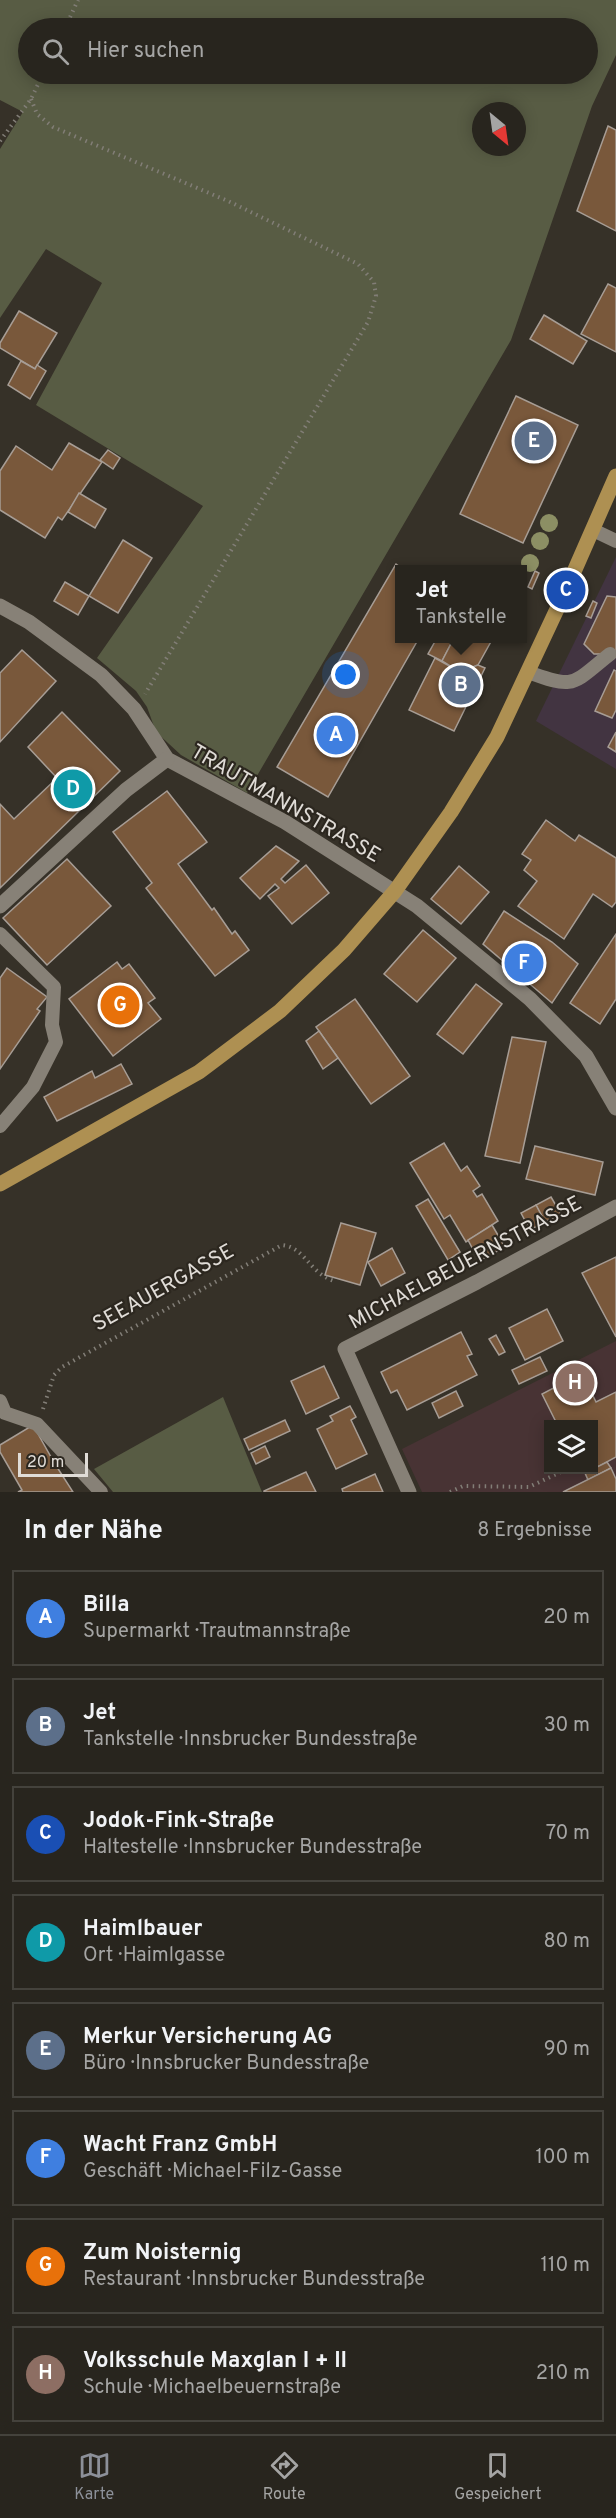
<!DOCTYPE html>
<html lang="de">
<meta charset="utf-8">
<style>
:root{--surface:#28251e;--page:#34312b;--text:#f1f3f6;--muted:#a5a5a4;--line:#44423c;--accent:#8c9099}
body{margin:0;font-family:Overpass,sans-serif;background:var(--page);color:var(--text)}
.controls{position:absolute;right:18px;bottom:18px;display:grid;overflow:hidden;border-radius:0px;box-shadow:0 3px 15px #0003}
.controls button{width:54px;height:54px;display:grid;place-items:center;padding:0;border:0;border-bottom:2px solid var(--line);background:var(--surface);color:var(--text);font:30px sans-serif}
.compass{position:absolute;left:472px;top:102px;width:54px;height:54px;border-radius:50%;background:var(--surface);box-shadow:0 3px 15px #0003;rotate:151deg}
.scale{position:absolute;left:18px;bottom:15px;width:70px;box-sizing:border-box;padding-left:6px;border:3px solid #e0dcd7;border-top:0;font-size:16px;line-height:21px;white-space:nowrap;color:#e0dcd7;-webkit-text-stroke:4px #2c271f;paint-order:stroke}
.you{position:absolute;left:346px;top:675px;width:21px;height:21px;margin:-15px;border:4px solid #fff;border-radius:50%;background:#1a73e8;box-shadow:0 0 0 9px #1a73e833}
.badge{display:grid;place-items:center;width:39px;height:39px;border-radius:50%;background:var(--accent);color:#fff;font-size:20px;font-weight:700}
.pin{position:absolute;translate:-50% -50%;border:3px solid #fff;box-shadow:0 2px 6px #0006}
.popup{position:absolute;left:395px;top:565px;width:132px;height:78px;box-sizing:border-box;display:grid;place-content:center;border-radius:0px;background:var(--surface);filter:drop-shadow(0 2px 4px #0005);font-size:20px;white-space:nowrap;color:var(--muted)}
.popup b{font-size:22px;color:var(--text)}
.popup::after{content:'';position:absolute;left:50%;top:100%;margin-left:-12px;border:12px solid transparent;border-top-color:var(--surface)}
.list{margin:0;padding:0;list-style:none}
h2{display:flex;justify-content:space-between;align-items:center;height:78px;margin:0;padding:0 24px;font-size:26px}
h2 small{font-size:20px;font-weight:400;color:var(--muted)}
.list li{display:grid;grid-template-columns:39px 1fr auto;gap:18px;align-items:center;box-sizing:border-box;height:96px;margin:0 12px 12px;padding:0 12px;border:2px solid var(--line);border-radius:0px}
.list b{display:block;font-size:22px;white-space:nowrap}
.list p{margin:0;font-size:20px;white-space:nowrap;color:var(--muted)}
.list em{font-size:20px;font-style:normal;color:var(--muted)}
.icon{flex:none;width:33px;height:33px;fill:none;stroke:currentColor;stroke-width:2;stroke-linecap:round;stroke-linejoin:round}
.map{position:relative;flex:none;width:616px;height:1492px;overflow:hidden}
.search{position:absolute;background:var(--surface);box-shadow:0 3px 15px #0003;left:18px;right:18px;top:18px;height:66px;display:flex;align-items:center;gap:15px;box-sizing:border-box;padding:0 21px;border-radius:33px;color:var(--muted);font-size:22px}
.sheet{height:942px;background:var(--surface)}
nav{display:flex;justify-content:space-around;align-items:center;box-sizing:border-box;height:84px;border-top:2px solid var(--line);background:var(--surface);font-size:16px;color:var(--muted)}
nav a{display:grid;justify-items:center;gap:3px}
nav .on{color:var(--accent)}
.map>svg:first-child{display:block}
.commercial{fill:#423441}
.education{fill:#483334;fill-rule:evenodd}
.green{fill:#585c44;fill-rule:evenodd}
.building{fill:#79583b;stroke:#a79d95;stroke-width:1.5}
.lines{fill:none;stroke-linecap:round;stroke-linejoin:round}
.path{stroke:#827e77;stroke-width:4;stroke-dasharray:1.5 4.5;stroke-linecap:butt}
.lane{stroke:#878177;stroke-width:14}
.street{stroke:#878177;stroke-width:15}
.primary{stroke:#ae9052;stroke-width:15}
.tree{fill:#8c8f64}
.labels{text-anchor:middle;stroke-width:4.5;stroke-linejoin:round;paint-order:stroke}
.street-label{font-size:21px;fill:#e0dcd7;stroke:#2c271f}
</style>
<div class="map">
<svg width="616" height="1492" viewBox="0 0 616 1492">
<rect width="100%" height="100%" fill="#363128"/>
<path class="commercial" d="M616,557V769L536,721Z"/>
<path class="education" d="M616,1341V1492H422L402,1449ZM548,1424H594V1470H548Z"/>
<g class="green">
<path d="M0,0H616V55L592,106L511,340L247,793L181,755L156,732L147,707L136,691L97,658L203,506L36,405L102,283L46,249L0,318V149L23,112L0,100ZM28,28H588V74H28ZM481,111H517V147H481Z"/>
<path d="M223,1397L262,1492H113L94,1469Z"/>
</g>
<g class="building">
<path d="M608,126L616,130V231L577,211Z"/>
<path d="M608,284L616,288V352L581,334Z"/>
<path d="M19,311L57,333L35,369L0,348V343Z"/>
<path d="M544,315L587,341L573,364L530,339Z"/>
<path d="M21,361L35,369L37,365L46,371L30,399L8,385Z"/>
<path d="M516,396L578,425L523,543L460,514Z"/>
<path d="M69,443L102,462L62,520L58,517L45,538L0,510V471L16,446L52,470Z"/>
<path d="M108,450L120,458L113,469L100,460Z"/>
<path d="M79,493L106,509L95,528L68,512Z"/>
<path d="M123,540L152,558L118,613L89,596Z"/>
<path d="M396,564L404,570H400V638H419L328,797L277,767Z"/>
<path d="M535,571L539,573L532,589L528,587Z"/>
<path d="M65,582L89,596L78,615L54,601Z"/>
<path d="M607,596L616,597V654H594L584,644Z"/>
<path d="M593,601L597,603L591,618L586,616Z"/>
<path d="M437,638H454L442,661L428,654Z"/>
<path d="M454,638H493L478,665L460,672L442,661Z"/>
<path d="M22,650L56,681L0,742V673Z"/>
<path d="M435,658L460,672L478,665L485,668L454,731L409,710Z"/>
<path d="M614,670L616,671V710L612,718L595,711Z"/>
<path d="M62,712L120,771L0,888V804L14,819L57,778L28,747Z"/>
<path d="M616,732V752L608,747Z"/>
<path d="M167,791L207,842L178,864L212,910L214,908L232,934L235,931L249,950L215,976L146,888L152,883L113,832Z"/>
<path d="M546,820L575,841L579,835L616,858V902L612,907L593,894L564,939L518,906L537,881L524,870L531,860L522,854Z"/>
<path d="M276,846L299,861L281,879L285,883L306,865L329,893L292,924L268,896L279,888L275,884L260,899L240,878Z"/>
<path d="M67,859L111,906L47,965L3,918Z"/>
<path d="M459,866L489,892L461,924L431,899Z"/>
<path d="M504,911L552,942L578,964L552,1003L483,944Z"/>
<path d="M423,930L456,958L417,1002L384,974Z"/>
<path d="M616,934V999L600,1024L570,1003Z"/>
<path d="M117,962L122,969L129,964L155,998L148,1003L161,1019L113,1056L69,999Z"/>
<path d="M7,968L47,997L37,1009L40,1011L0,1069V978Z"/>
<path d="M476,984L502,1004L463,1054L437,1034Z"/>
<path d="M355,999L410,1076L371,1104L316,1027Z"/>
<path d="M319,1031L338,1058L323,1069L306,1041Z"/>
<path d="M512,1037L546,1042L520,1163L485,1156Z"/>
<path d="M121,1064L132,1084L57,1121L44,1097L92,1071L95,1078Z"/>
<path d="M444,1143L461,1171L467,1166L480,1186L473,1191L477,1197L482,1194L498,1221L466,1242L450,1215L444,1219L410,1163Z"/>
<path d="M535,1146L603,1162L595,1195L526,1179Z"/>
<path d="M551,1197L561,1214L545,1222L536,1205Z"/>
<path d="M428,1199L460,1252L448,1260L416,1206Z"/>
<path d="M536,1205L545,1222L530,1230L521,1213Z"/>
<path d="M341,1223L376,1233L360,1285L325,1275Z"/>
<path d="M492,1225L505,1247L479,1261L468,1240Z"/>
<path d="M392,1248L405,1273L381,1286L368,1262Z"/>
<path d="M616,1257V1337L582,1273Z"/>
<path d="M547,1309L563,1341L525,1360L509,1328Z"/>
<path d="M461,1332L472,1354L467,1356L477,1375L407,1410L397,1390L391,1393L381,1372Z"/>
<path d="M496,1335L505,1352L499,1355L489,1339Z"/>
<path d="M540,1357L547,1371L519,1384L512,1370Z"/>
<path d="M324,1366L339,1398L306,1414L291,1381Z"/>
<path d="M582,1373L596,1402L616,1392V1457L594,1469V1424H557L542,1394Z"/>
<path d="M456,1391L463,1406L439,1418L432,1403Z"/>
<path d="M350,1406L356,1417L351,1420L367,1454L336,1469L317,1429L333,1421L330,1416Z"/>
<path d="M285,1420L290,1431L249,1450L244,1439Z"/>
<path d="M33,1425L55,1464L73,1492H18L22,1490L0,1452V1445Z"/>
<path d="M265,1446L270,1457L256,1464L251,1453Z"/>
<path d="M607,1462L611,1468L588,1480L585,1473Z"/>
<path d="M611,1468L616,1479V1492H563Z"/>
<path d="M306,1472L316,1492H264V1491Z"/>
<path d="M375,1474L383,1492H343L342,1489Z"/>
</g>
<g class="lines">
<g class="path">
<path d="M65,28L78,0"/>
<path d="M31,99L37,114L53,127L228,201L358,264L374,282L376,296L368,322L145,694"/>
<path d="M0,141L31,99L43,74"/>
<path d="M43,1409L54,1375L62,1367L282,1245C305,1247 309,1273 334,1281"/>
<path d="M450,1492L463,1486L529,1487L565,1470"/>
</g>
<g class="lane">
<path d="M593,530L616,541"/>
<path d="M528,672C576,690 572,684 610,654"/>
<path d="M0,934L54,987L52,1025L56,1042L33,1087L0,1126"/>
<path d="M0,1401L5,1413L37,1424L101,1492"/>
</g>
<g class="street">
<path d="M0,606L29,622L101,675L134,709L167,759L285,822L417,906L530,999L586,1056L616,1108"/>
<path d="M0,906L126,790L167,759"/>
<path d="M409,1492L345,1349L477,1282L616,1207"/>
</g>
<path class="primary" d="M0,1184L199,1072L280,1011L344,950L395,891L451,812L497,737L566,590L616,476"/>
</g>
<g class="tree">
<circle cx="549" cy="523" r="9"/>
<circle cx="540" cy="541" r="9"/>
<circle cx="530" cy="563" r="9"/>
</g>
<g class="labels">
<g class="street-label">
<text transform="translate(286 803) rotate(30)" y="7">TRAUTMANNSTRASSE</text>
<text transform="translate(465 1262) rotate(-28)" y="7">MICHAELBEUERNSTRASSE</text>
<text transform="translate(163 1287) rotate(-29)" y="7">SEEAUERGASSE</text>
</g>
</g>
</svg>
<div class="controls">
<button><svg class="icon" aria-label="layers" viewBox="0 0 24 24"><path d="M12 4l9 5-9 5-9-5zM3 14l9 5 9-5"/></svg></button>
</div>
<svg class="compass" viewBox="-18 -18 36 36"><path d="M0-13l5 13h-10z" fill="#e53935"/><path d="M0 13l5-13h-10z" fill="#a5a5a4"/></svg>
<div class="scale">20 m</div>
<div class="you"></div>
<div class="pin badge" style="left:336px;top:735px;background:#3f7fe0">A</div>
<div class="pin badge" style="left:461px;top:685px;background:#5c6f8a">B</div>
<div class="popup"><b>Jet</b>Tankstelle</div>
<div class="pin badge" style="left:566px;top:590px;background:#1a4fb4">C</div>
<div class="pin badge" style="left:73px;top:789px;background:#0f9aa8">D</div>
<div class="pin badge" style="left:534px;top:441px;background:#5c6f8a">E</div>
<div class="pin badge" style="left:524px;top:963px;background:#3f7fe0">F</div>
<div class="pin badge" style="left:120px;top:1005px;background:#e8710a">G</div>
<div class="pin badge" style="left:575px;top:1383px;background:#8d6e63">H</div>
<div class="search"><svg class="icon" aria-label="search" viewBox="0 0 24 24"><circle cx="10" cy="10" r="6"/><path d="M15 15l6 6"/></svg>Hier suchen</div>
</div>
<section class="sheet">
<h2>In der Nähe<small>8 Ergebnisse</small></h2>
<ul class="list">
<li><span class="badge" style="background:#3f7fe0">A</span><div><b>Billa</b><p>Supermarkt · Trautmannstraße</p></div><em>20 m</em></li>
<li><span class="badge" style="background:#5c6f8a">B</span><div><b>Jet</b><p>Tankstelle · Innsbrucker Bundesstraße</p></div><em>30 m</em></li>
<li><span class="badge" style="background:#1a4fb4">C</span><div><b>Jodok-Fink-Straße</b><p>Haltestelle · Innsbrucker Bundesstraße</p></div><em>70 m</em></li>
<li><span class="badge" style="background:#0f9aa8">D</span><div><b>Haimlbauer</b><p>Ort · Haimlgasse</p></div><em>80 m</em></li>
<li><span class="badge" style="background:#5c6f8a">E</span><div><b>Merkur Versicherung AG</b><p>Büro · Innsbrucker Bundesstraße</p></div><em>90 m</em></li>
<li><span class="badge" style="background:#3f7fe0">F</span><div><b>Wacht Franz GmbH</b><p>Geschäft · Michael-Filz-Gasse</p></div><em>100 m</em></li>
<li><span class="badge" style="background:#e8710a">G</span><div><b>Zum Noisternig</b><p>Restaurant · Innsbrucker Bundesstraße</p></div><em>110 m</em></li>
<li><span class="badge" style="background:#8d6e63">H</span><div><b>Volksschule Maxglan I + II</b><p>Schule · Michaelbeuernstraße</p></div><em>210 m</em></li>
</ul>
</section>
<nav>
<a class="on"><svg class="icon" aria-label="map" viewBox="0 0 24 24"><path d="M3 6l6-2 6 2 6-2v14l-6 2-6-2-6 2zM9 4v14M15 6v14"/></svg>Karte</a>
<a><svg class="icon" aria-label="directions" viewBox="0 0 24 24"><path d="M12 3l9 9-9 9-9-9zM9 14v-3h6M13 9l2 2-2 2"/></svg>Route</a>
<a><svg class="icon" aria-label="saved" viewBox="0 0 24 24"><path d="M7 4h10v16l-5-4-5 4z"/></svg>Gespeichert</a>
</nav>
